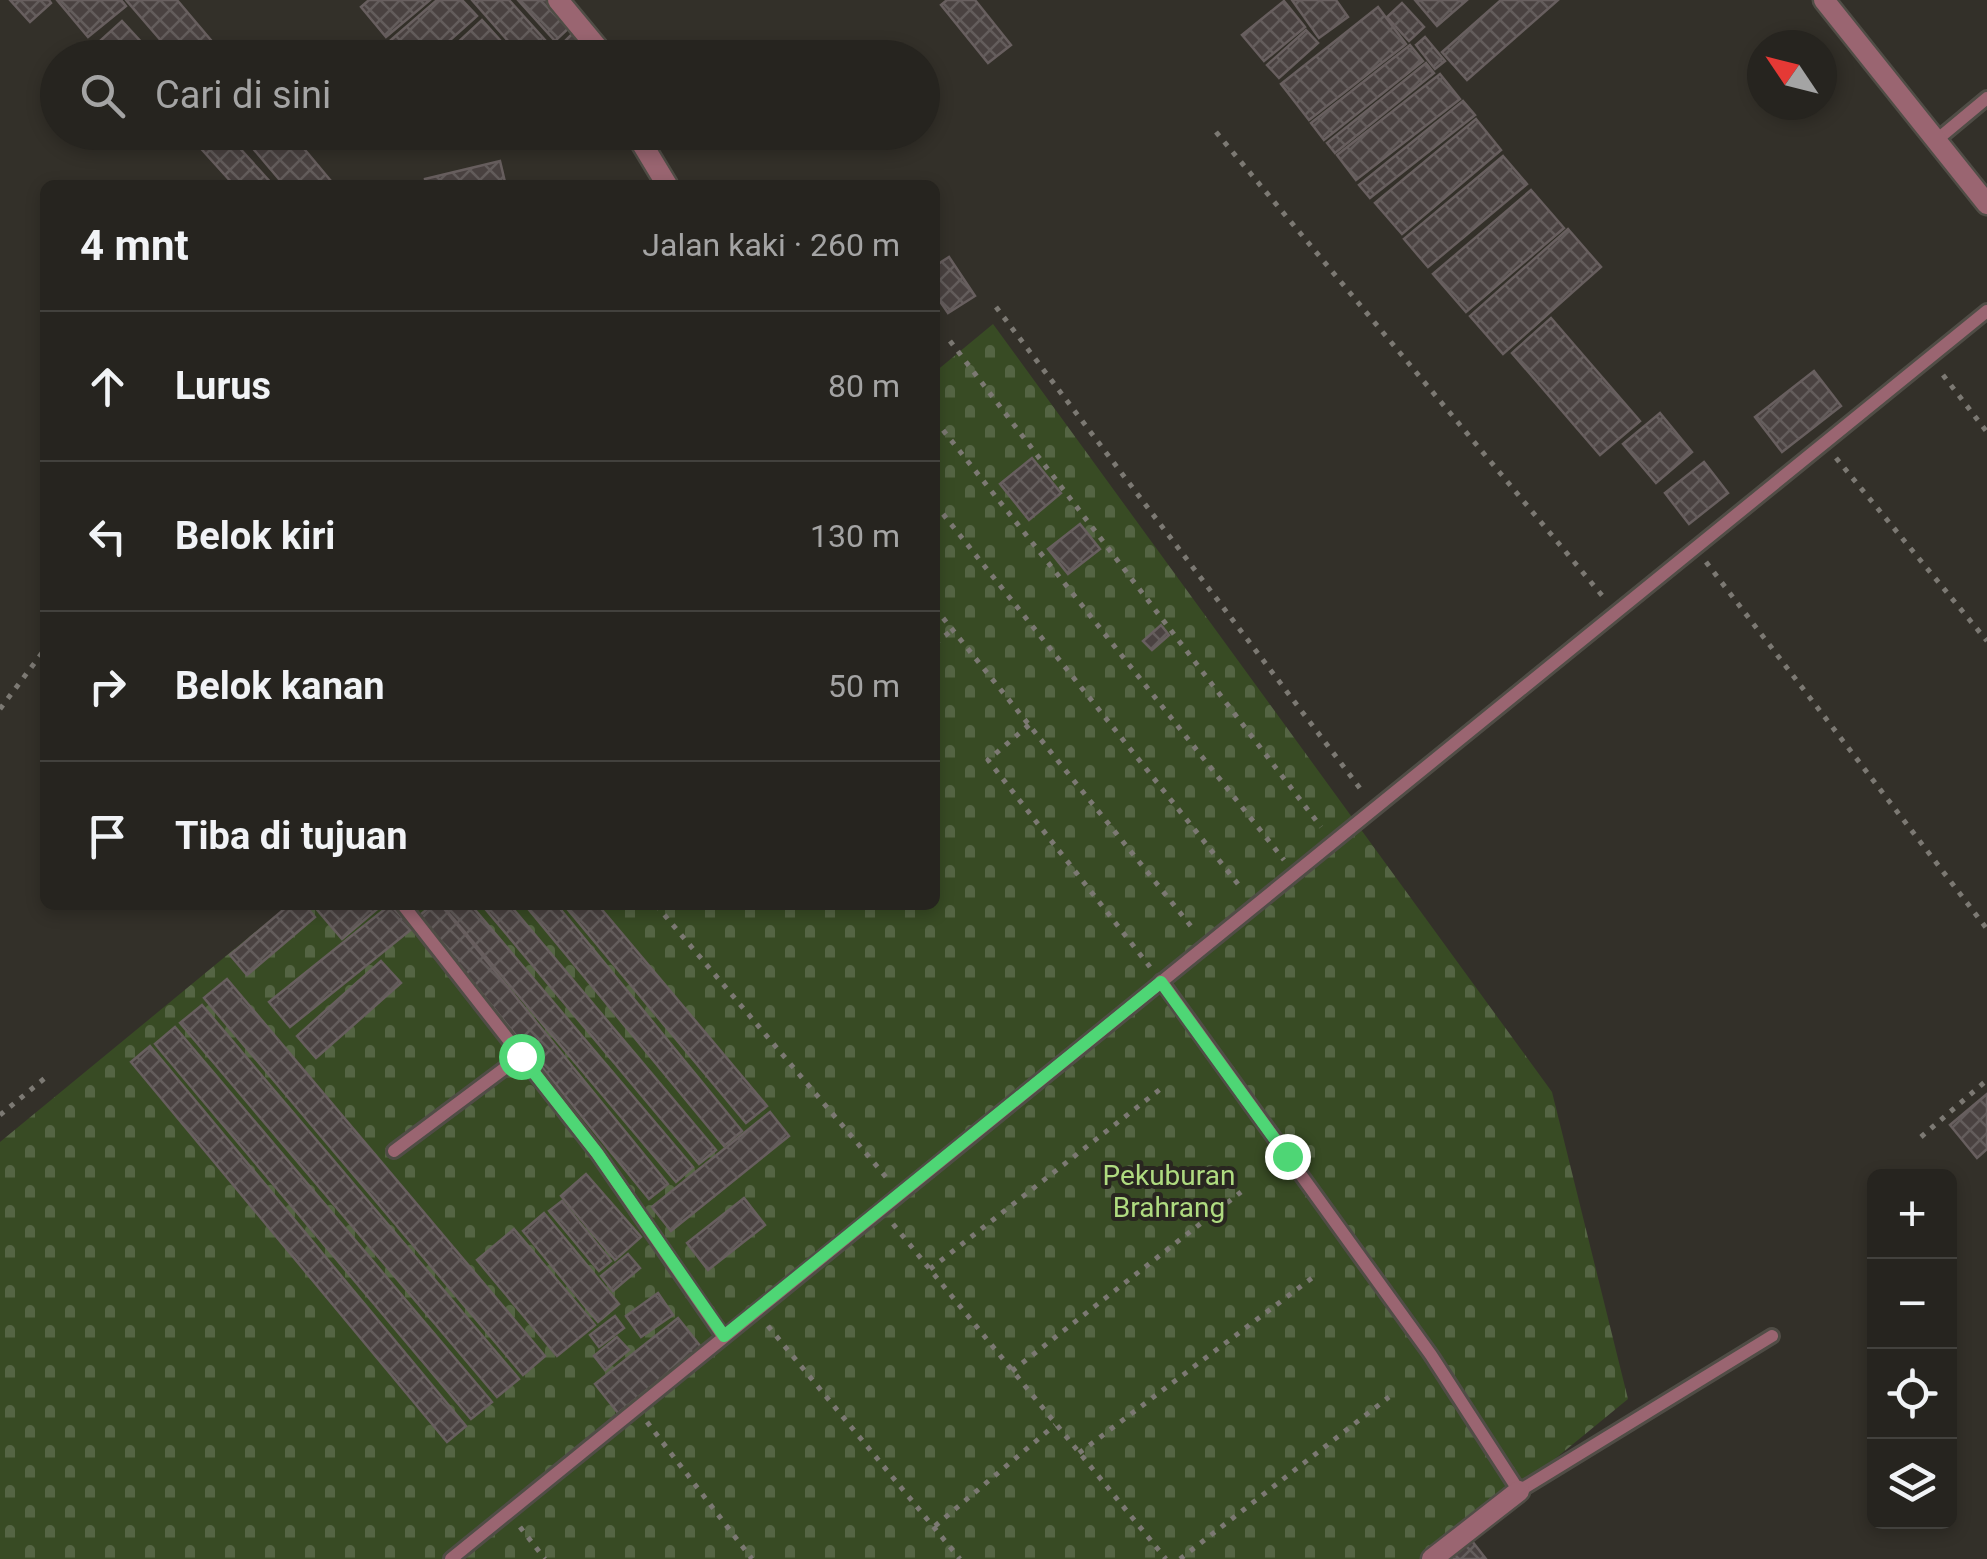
<!DOCTYPE html>
<html lang="id">
<meta charset="utf-8">
<style>
:root{--surface:#26241f;--page:#32302c;--text:#f1f3f6;--muted:#a4a4a4;--line:#42413d}
body{margin:0;font-family:Roboto,sans-serif;background:var(--page);color:var(--text)}
.controls{position:absolute;right:30px;bottom:30px;display:grid;overflow:hidden;border-radius:15px;box-shadow:0 5px 15px #0003}
.controls button{width:90px;height:90px;display:grid;place-items:center;padding:0;border:0;border-bottom:2px solid var(--line);background:var(--surface);color:var(--text);font:50px sans-serif}
.compass{position:absolute;left:1747px;top:30px;width:90px;height:90px;border-radius:50%;background:var(--surface);box-shadow:0 5px 15px #0003;rotate:305deg}
.stop{position:absolute;width:30px;height:30px;margin:-22px;border:8px solid #4ed675;border-radius:50%;background:#fff}
.stop.end{background:#4ed675;border-color:#fff;box-shadow:0 2px 10px #0008}
.list{margin:0;padding:0;list-style:none}
h2{display:flex;justify-content:space-between;align-items:center;height:130px;margin:0;padding:0 40px;font-size:42px}
h2 small{font-size:32px;font-weight:400;color:var(--muted)}
.list li{display:grid;grid-template-columns:65px 1fr auto;gap:30px;align-items:center;box-sizing:border-box;height:150px;padding:0 40px;border-top:2px solid var(--line)}
.list b{display:block;font-size:38px;white-space:nowrap}
.list em{font-size:32px;font-style:normal;color:var(--muted)}
.icon{flex:none;width:55px;height:55px;fill:none;stroke:currentColor;stroke-width:2;stroke-linecap:round;stroke-linejoin:round}
.map{position:relative;flex:none;width:1987px;height:1559px;overflow:hidden}
.search{position:absolute;background:var(--surface);box-shadow:0 5px 15px #0003;left:40px;top:40px;width:900px;height:110px;display:flex;align-items:center;gap:25px;box-sizing:border-box;padding:0 35px;border-radius:55px;color:var(--muted);font-size:38px}
.panel{position:absolute;background:var(--surface);box-shadow:0 5px 15px #0003;left:40px;top:180px;width:900px;height:730px;border-radius:15px}
.map>svg:first-child{display:block}
.cemetery{fill:url(#cemetery-stones)}
.building{fill:url(#building-cross-hatch);stroke:#685f5f;stroke-width:2.5}
.lines{fill:none;stroke-linecap:round;stroke-linejoin:round}
.lane-casing{stroke:#504d46;stroke-width:18}
.street-casing{stroke:#504d46;stroke-width:25}
.path{stroke:#7c7973;stroke-width:5;stroke-dasharray:5 8;stroke-linecap:butt}
.lane{stroke:#9a6571;stroke-width:12}
.street{stroke:#9a6571;stroke-width:20}
.route{stroke:#4ed675;stroke-width:12}
.labels{text-anchor:middle;stroke-width:8;stroke-linejoin:round;paint-order:stroke}
.park-label{font-size:28px;fill:#afdb80;stroke:#292620}
</style>
<div class="map">
<svg width="1987" height="1559" viewBox="0 0 1987 1559">
<defs>
<pattern id="cemetery-stones" width="16" height="16" patternUnits="userSpaceOnUse" patternTransform="scale(2.5)"><rect width="16" height="16" fill="#384b24"/><path d="M2 7V4a2 2 0 0 1 4 0v3zM10 15v-3a2 2 0 0 1 4 0v3z" fill="#556544"/></pattern>
<pattern id="building-cross-hatch" width="8" height="8" patternUnits="userSpaceOnUse" patternTransform="scale(2.5)"><rect width="8" height="8" fill="#4a4241"/><path d="M0 0l8 8M0 8l8-8" fill="none" stroke="#645d5c"/></pattern>
</defs>
<rect width="100%" height="100%" fill="#333029"/>
<path class="cemetery" d="M993,324L1552,1092L1628,1399L1433,1559H0V1142L288,905H935V372Z"/>
<g class="building">
<path d="M10,0H49L51,3L30,22Z"/>
<path d="M57,0H121L126,6L88,37Z"/>
<path d="M126,0H177L226,58H176Z"/>
<path d="M369,0H430L386,37L361,7Z"/>
<path d="M437,0H462L477,16L430,58H406L391,40Z"/>
<path d="M472,0H509L553,49L543,58H523Z"/>
<path d="M518,0H547L571,26L555,41Z"/>
<path d="M947,0H975L1011,45L988,63L941,5Z"/>
<path d="M1292,0H1336L1348,17L1319,38Z"/>
<path d="M1415,0H1467L1437,26Z"/>
<path d="M1501,0H1558L1467,80L1442,52Z"/>
<path d="M1284,1L1305,27L1264,61L1242,35Z"/>
<path d="M1402,3L1424,27L1409,41L1387,17Z"/>
<path d="M1378,7L1406,44L1309,120L1281,84Z"/>
<path d="M482,20L510,51L502,58H441Z"/>
<path d="M122,21L156,58H117L101,40Z"/>
<path d="M576,30L603,58H548Z"/>
<path d="M1306,30L1318,43L1279,78L1267,65Z"/>
<path d="M1425,37L1445,61L1435,69L1416,45Z"/>
<path d="M1410,45L1423,61L1324,140L1311,123Z"/>
<path d="M1426,63L1434,73L1335,153L1327,143Z"/>
<path d="M1440,74L1460,99L1356,180L1337,155Z"/>
<path d="M1463,101L1475,115L1370,198L1359,185Z"/>
<path d="M1476,119L1501,150L1402,234L1375,203Z"/>
<path d="M186,132H225L273,185H234Z"/>
<path d="M239,132H290L331,181L326,185H284Z"/>
<path d="M1503,156L1527,184L1428,267L1404,239Z"/>
<path d="M500,161L505,182L426,185L425,179Z"/>
<path d="M1531,190L1564,228L1466,312L1433,274Z"/>
<path d="M1568,229L1601,267L1503,354L1470,316Z"/>
<path d="M949,257L975,296L948,313L935,294V266Z"/>
<path d="M1551,318L1640,421L1600,455L1512,353Z"/>
<path d="M1814,371L1841,406L1782,452L1755,417Z"/>
<path d="M1660,413L1692,452L1656,483L1623,444Z"/>
<path d="M1032,458L1061,493L1029,520L1000,484Z"/>
<path d="M1704,462L1728,493L1689,524L1665,493Z"/>
<path d="M1080,524L1100,549L1068,574L1048,549Z"/>
<path d="M1161,625L1169,635L1152,650L1143,641Z"/>
<path d="M289,905H305L315,917L247,975L230,955Z"/>
<path d="M313,905H382L342,939Z"/>
<path d="M390,905L413,928L290,1027L269,1002Z"/>
<path d="M432,905H441L668,1184L649,1199L419,916Z"/>
<path d="M442,905H471L693,1167L676,1182Z"/>
<path d="M482,905H510L716,1150L699,1164Z"/>
<path d="M525,905H557L742,1131L724,1146Z"/>
<path d="M564,905H598L767,1106L746,1123Z"/>
<path d="M381,961L401,983L316,1058L297,1036Z"/>
<path d="M227,979L545,1356L523,1375L204,998Z"/>
<path d="M202,1005L519,1379L497,1397L180,1023Z"/>
<path d="M175,1027L492,1402L471,1419L155,1044Z"/>
<path d="M150,1046L466,1426L447,1442L131,1062Z"/>
<path d="M1987,1094V1149L1977,1158L1950,1125Z"/>
<path d="M770,1112L789,1136L671,1231L652,1207Z"/>
<path d="M586,1174L641,1237L615,1260L561,1196Z"/>
<path d="M744,1198L765,1225L708,1270L687,1243Z"/>
<path d="M562,1201L611,1261L599,1271L549,1211Z"/>
<path d="M544,1213L619,1304L598,1322L523,1231Z"/>
<path d="M514,1229L595,1325L557,1356L477,1260Z"/>
<path d="M628,1254L640,1268L613,1291L601,1276Z"/>
<path d="M658,1293L673,1315L641,1337L626,1316Z"/>
<path d="M615,1316L624,1328L599,1347L590,1335Z"/>
<path d="M678,1318L701,1347L618,1413L595,1384Z"/>
<path d="M617,1337L629,1350L605,1370L594,1356Z"/>
<path d="M1472,1541L1486,1559H1448Z"/>
</g>
<g class="lines">
<defs>
<g id="lane">
<path d="M1939,138L1987,98"/>
<path d="M403,905L597,1153L723,1336"/>
<path d="M1161,981L1431,1355L1519,1491L1772,1336"/>
<path d="M394,1151L521,1056"/>
<path d="M451,1559L1987,311"/>
</g>
<g id="street">
<path d="M558,0L606,58"/>
<path d="M1824,0L1987,204"/>
<path d="M635,132L667,185"/>
<path d="M1432,1559L1519,1491"/>
</g>
</defs>
<use href="#lane" class="lane-casing"/>
<use href="#street" class="street-casing"/>
<g class="path">
<path d="M1216,132L1605,599"/>
<path d="M996,307L1362,791"/>
<path d="M950,341L1321,827"/>
<path d="M1943,375L1987,432"/>
<path d="M935,420L1284,860"/>
<path d="M1836,458L1987,641"/>
<path d="M935,504L1242,889"/>
<path d="M1706,562L1987,929"/>
<path d="M935,608L1194,930"/>
<path d="M935,644L952,630"/>
<path d="M0,709L45,649"/>
<path d="M1029,725L988,760L1150,967"/>
<path d="M656,905L886,1177"/>
<path d="M0,1115L45,1078"/>
<path d="M1921,1137L1987,1080"/>
<path d="M893,1224L1166,1559"/>
<path d="M930,1269L1163,1087"/>
<path d="M768,1326L960,1559"/>
<path d="M1012,1371L1241,1192"/>
<path d="M647,1422L752,1559"/>
<path d="M1079,1453L1312,1278"/>
<path d="M935,1526L1055,1425"/>
<path d="M520,1527L545,1559"/>
<path d="M1180,1559L1389,1397"/>
</g>
<use href="#lane" class="lane"/>
<use href="#street" class="street"/>
</g>
<g class="lines">
<path class="route" d="M521,1056L597,1153L724,1336L1161,982L1287,1156"/>
</g>
<g class="labels">
<g class="park-label">
<text x="1169" y="1185">Pekuburan<tspan x="1169" dy="32">Brahrang</tspan></text>
</g>
</g>
</svg>
<div class="controls">
<button>+</button>
<button>−</button>
<button><svg class="icon" aria-label="locate" viewBox="0 0 24 24"><circle cx="12" cy="12" r="6"/><path d="M12 2v4M12 18v4M2 12h4M18 12h4"/></svg></button>
<button><svg class="icon" aria-label="layers" viewBox="0 0 24 24"><path d="M12 4l9 5-9 5-9-5zM3 14l9 5 9-5"/></svg></button>
</div>
<svg class="compass" viewBox="-18 -18 36 36"><path d="M0-13l5 13h-10z" fill="#e53935"/><path d="M0 13l5-13h-10z" fill="#a4a4a4"/></svg>
<div class="stop" style="left:521px;top:1056px"></div>
<div class="stop end" style="left:1287px;top:1156px"></div>
<div class="search"><svg class="icon" aria-label="search" viewBox="0 0 24 24"><circle cx="10" cy="10" r="6"/><path d="M15 15l6 6"/></svg>Cari di sini</div>
<section class="panel">
<h2>4 mnt<small>Jalan kaki · 260 m</small></h2>
<ul class="list">
<li><svg class="icon" aria-label="ahead" viewBox="0 0 24 24"><path d="M12 20V5M6 11l6-6 6 6"/></svg><div><b>Lurus</b></div><em>80 m</em></li>
<li><svg class="icon" aria-label="left" viewBox="0 0 24 24"><path d="M17 20v-9H6M10 6l-5 5 5 5"/></svg><div><b>Belok kiri</b></div><em>130 m</em></li>
<li><svg class="icon" aria-label="right" viewBox="0 0 24 24"><path d="M7 20v-9h11M14 6l5 5-5 5"/></svg><div><b>Belok kanan</b></div><em>50 m</em></li>
<li><svg class="icon" aria-label="arrive" viewBox="0 0 24 24"><path d="M6 21V4h12l-3 4 3 4H6"/></svg><div><b>Tiba di tujuan</b></div></li>
</ul>
</section>
</div>
